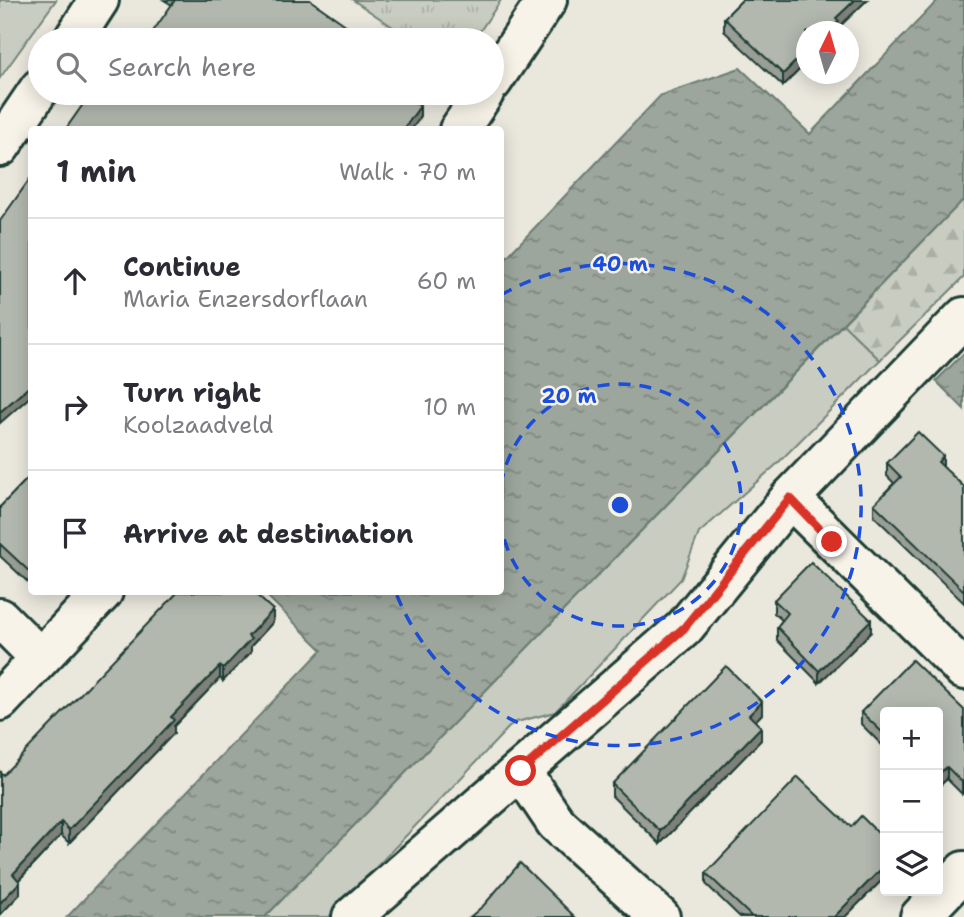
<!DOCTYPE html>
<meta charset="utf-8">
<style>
:root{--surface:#fff;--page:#f2f2f3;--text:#2b2b33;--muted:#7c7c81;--line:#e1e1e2}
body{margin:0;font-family:"Shantell Sans",sans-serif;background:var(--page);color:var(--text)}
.controls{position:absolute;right:21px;bottom:21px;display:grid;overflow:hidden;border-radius:7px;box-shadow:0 4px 18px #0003}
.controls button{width:63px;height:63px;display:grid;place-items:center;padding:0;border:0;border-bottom:2px solid var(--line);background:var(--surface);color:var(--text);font:35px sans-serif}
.compass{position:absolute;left:796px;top:21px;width:63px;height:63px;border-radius:50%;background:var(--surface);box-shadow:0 4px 18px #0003;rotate:5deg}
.stop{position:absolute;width:21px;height:21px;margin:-16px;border:5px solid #d93025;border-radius:50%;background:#fff}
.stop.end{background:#d93025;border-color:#fff;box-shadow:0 2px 7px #0008}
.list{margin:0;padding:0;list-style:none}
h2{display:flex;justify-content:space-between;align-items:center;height:91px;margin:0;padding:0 28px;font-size:30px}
h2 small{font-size:23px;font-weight:400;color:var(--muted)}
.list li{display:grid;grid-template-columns:46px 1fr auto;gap:21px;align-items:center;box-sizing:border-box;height:126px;padding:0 28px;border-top:2px solid var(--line)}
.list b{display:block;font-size:26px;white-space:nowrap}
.list p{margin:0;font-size:23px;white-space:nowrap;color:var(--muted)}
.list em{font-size:23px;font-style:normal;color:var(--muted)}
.icon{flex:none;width:38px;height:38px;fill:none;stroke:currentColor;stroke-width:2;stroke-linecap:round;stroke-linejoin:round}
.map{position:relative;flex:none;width:964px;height:917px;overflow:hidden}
.search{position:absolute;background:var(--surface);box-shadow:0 4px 18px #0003;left:28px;top:28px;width:476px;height:77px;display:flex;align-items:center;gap:18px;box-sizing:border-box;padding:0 24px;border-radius:38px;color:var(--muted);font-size:26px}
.panel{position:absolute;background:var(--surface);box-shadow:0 4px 18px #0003;left:28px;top:126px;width:476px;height:469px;border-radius:7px}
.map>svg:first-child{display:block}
.green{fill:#c8ccc1;stroke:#74847a;stroke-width:2}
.forest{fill:url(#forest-firs);stroke:#74847a;stroke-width:2}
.park{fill:url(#park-tufts);stroke:#74847a;stroke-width:2}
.water{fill:url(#water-ripples);stroke:#6a7c72;stroke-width:2}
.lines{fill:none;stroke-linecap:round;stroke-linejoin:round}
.minor-casing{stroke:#1f3d34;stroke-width:44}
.minor{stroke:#f7f3e8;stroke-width:38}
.wall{fill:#999e96;stroke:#1f3d34;stroke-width:2}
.shaded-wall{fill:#7d817a;stroke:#1f3d34;stroke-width:2}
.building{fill:#b2b8ae;stroke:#1f3d34;stroke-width:2}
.route{stroke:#d93025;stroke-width:9}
.ring{fill:none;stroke:#1d4ed8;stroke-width:3.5;stroke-dasharray:12 9}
.centre{fill:#1d4ed8;stroke:#f7f3e8;stroke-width:3.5}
.ring-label{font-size:21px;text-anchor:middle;font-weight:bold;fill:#1d4ed8;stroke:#f7f3e8;stroke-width:5;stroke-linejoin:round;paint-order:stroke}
</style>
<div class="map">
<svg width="964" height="917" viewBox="0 0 964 917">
<defs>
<pattern id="forest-firs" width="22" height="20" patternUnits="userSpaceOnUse" patternTransform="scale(1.75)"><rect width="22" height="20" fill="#c8ccc1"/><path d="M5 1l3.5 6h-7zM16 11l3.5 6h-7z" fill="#abb0a6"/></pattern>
<pattern id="park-tufts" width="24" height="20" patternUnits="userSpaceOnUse" patternTransform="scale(1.75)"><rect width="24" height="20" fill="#c8ccc1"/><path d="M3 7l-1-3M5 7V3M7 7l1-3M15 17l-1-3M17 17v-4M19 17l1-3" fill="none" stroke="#abb0a6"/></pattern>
<pattern id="water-ripples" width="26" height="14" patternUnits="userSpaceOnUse" patternTransform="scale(1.75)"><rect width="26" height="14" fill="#9ca69c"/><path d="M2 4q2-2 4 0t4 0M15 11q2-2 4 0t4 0" fill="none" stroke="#7f8880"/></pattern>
</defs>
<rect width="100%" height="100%" fill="#eae8dd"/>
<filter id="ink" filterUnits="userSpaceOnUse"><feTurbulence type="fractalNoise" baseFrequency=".0143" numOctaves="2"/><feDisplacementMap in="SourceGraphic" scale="14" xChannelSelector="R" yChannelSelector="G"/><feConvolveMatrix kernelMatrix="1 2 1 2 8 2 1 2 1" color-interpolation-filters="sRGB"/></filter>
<g filter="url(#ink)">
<g class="green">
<path d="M0,0H56L0,78Z"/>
<path d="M843,324L880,360L777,464L699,533L681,579L555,712L513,723L329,917H265Z"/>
</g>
<path class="forest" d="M964,199V277L880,360L843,324Z"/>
<path class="park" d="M353,0H501L474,40H412Z"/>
<g class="water">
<path d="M938,0H964V199L265,917H67L322,650L263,592H500L501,263L661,95L740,68L810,134Z"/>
<path d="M964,353V409L936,381Z"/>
</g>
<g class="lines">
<defs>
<g id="minor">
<path d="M73,40L99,0"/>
<path d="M492,82L547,0"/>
<path d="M459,130L484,93"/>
<path d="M0,147L40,88"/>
<path d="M790,498L964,670"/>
<path d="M0,618L40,658"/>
<path d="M0,701L103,592"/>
<path d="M521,771L556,823L660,917"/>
<path d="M352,917L684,628L790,498L964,317"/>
<path d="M920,917L964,871"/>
</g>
</defs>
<use href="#minor" class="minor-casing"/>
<use href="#minor" class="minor"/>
</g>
<g class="wall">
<path d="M164,0H310L172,5Z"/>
<path d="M742,0H867L839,27V32H807V62L783,86L724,31V18Z"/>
<path d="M887,463L943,467L964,487V603L874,516V504L894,483L887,476Z"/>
<path d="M32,474V586L0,556V507Z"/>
<path d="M774,600L871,632L819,683L777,640V627L782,620L774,613Z"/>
<path d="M273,622L251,646V652L223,681L220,678L174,726V733L69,843L61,835L19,880L20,894L0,915V772L3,775Z"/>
<path d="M964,710V792L962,794L947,779L938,787V712H885V748L861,724V712Z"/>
<path d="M762,714L755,721L761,740L660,844L612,796V784Z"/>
<path d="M851,827L885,840V877L845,917H740L706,884V873Z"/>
</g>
<g class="shaded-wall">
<path d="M855,0H867L839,27V32H829L836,18Z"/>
<path d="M807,50V62L783,86V74Z"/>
<path d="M414,93H422L410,111V99Z"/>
<path d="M420,106V118L411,130H403Z"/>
<path d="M32,384V395L0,423V412Z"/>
<path d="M943,456V469L938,462Z"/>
<path d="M273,610V622L251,646V652L223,681V669L248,636Z"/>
<path d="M871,620V632L819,683V671Z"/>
<path d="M220,666V678L174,726V733L69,843V830L171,717Z"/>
<path d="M762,702V714L749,728V715Z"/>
<path d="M761,727V740L660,844V831Z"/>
<path d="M947,767V779L938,787V774Z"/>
<path d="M964,780V792L962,794V782Z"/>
<path d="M61,822V835L13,886V874Z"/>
<path d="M885,865V877L845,917H834Z"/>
<path d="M20,882V894L0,915V903Z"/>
</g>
<g class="building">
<path d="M175,0H310L367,40H147Z"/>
<path d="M742,0H855L836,18L839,21L829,32H807V50L783,74L724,18Z"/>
<path d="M91,93H414L410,99L420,106L403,130H390L388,128V130H65Z"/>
<path d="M32,176V384L0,412V221Z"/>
<path d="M918,432L943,456L938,462L964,487V591L874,504L901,477L887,463Z"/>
<path d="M32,474V574L0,544V507Z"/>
<path d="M811,562L871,620L819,671L777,627L788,613L774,600Z"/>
<path d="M178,592H253L273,610L248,636L251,639L223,669L220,666L171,717L174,720L69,830L61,822L13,874L20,882L0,903V772L3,775Z"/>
<path d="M912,660L964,710V780L962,782L947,767L938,774V712H885V735L861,712Z"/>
<path d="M726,666L762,702L749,715L761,727L660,831L612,784Z"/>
<path d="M798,777L851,827L861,816L885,840V865L834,917H750L751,916L706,873Z"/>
<path d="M520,863L575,917H470L484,905Z"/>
</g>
</g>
<g class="lines" filter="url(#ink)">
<path class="route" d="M521,771L684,628L790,498L832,542"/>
</g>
<g class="ring">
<path d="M501 485A121 121 0 1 1 501 525"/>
<path d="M501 295A241 241 0 1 1 396 593"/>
</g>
<circle cx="620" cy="505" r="10" class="centre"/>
<g class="ring-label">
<text x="620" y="271">40 m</text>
<text x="569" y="403">20 m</text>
</g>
</svg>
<div class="controls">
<button>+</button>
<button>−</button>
<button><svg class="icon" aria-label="layers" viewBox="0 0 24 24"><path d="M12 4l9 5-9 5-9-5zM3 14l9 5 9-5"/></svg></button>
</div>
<svg class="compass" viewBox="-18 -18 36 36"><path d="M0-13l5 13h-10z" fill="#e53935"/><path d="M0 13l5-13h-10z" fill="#7c7c81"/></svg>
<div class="stop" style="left:521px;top:771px"></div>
<div class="stop end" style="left:832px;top:542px"></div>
<div class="search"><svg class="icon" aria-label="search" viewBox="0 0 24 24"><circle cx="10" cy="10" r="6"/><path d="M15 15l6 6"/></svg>Search here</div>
<section class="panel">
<h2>1 min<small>Walk · 70 m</small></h2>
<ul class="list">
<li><svg class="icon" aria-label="ahead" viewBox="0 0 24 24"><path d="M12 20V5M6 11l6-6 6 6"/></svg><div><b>Continue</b><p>Maria Enzersdorflaan</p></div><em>60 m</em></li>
<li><svg class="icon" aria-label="right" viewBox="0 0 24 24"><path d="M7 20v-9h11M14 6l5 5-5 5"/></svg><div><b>Turn right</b><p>Koolzaadveld</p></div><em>10 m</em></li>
<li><svg class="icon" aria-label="arrive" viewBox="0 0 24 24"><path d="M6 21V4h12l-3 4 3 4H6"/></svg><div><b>Arrive at destination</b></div></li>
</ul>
</section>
</div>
